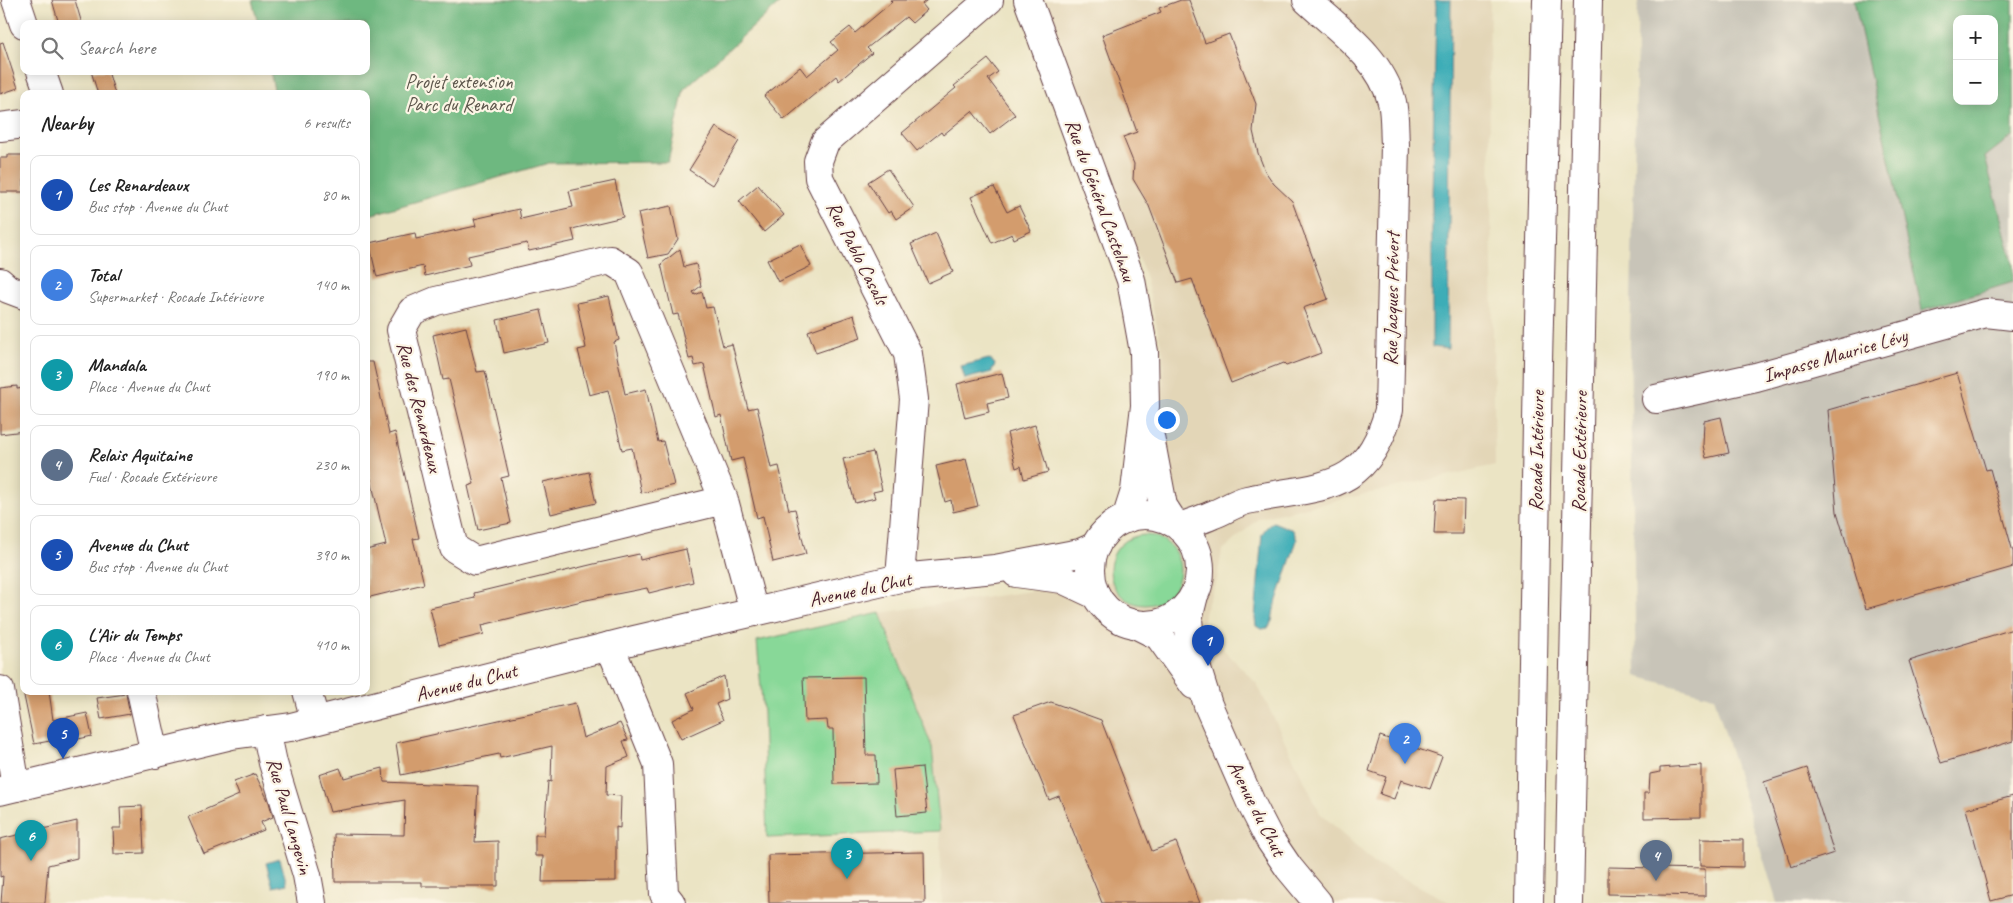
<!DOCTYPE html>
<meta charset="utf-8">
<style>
:root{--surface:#fff;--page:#f2f2f2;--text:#222;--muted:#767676;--line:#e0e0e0;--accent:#1a73e8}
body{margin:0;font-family:Caveat,sans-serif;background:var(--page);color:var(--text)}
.controls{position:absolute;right:15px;top:15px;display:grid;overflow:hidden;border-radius:10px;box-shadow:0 2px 12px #0003}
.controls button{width:45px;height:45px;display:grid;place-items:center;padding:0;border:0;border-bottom:1px solid var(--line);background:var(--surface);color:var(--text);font:25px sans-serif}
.you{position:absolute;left:1166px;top:419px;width:18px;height:18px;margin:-12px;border:4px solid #fff;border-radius:50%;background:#1a73e8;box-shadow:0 0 0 8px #1a73e833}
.badge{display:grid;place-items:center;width:32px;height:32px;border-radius:50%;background:var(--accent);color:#fff;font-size:16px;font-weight:700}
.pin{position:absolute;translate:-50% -41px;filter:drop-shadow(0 1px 2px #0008)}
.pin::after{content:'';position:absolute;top:26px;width:18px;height:15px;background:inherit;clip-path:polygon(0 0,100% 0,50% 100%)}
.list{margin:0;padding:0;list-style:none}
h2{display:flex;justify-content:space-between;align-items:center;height:65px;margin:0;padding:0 20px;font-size:21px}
h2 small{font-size:16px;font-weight:400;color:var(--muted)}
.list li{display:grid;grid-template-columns:32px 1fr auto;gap:15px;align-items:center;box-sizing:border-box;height:80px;margin:0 10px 10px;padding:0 10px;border:1px solid var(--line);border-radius:10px}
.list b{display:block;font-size:19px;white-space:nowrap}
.list p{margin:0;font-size:16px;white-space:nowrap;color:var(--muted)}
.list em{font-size:16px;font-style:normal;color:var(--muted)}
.icon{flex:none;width:28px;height:28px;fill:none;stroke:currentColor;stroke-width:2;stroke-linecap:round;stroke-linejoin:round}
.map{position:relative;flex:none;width:2013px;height:903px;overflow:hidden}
.search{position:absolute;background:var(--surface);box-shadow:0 2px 12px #0003;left:20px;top:20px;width:350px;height:55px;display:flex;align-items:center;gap:12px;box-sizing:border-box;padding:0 18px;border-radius:10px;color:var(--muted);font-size:19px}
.panel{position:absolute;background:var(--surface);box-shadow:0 2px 12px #0003;left:20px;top:90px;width:350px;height:605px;border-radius:10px}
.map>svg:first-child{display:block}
.built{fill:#e3d6b7}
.industrial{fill:#c8c4b8;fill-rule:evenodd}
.green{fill:#88d898;stroke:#697c62}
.forest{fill:#6eb880;stroke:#5c6c56;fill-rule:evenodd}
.water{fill:#3cadb7;stroke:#436671}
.building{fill:#d39c6d}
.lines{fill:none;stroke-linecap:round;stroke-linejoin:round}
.minor-casing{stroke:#623d42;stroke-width:30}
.highway-casing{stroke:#623d42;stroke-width:30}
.minor{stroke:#fff;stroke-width:28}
.highway{stroke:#fff;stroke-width:28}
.labels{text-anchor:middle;stroke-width:4.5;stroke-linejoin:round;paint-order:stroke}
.park-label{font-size:20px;fill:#5d564c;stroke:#fcf5e5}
.street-label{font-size:20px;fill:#4a1f2b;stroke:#fcf5e5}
</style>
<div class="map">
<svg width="2013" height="903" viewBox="0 0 2013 903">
<rect width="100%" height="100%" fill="#fcf5e5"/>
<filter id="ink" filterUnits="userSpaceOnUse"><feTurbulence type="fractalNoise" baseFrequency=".02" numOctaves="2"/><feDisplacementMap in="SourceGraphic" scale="10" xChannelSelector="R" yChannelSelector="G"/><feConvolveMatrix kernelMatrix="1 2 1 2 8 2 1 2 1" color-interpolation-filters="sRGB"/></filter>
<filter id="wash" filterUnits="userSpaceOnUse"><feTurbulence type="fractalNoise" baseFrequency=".0096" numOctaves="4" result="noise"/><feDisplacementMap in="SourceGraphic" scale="20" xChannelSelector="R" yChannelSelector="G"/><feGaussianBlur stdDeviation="1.12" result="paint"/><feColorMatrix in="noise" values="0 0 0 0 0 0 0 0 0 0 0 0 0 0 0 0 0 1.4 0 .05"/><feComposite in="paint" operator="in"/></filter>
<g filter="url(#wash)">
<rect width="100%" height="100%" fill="#ebe4c4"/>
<path class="built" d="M1047,0H1490L1489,72L1495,465L1259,518L1222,551L1217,579L1204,613L1203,628L1257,684L1320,813L1375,863L1451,903H942L940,831L932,747L880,613L1051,588L1127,580L1160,555L1163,354L1145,275Z"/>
<path class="industrial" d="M1638,0H2013V903H1777L1714,697L1636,676L1630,344ZM1957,19H1994V101H1957Z"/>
<g class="green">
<circle cx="1145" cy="570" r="35"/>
<path d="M880,613L932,747L940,831L767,838L763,713L757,641Z"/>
</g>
<g class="forest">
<path d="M252,0H783L684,89L668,162L549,163L366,216V94H275L270,71H366V24H258Z"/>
<path d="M1854,0H2013V135L1985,157L2013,264V282L1922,310ZM1957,19H1994V101H1957Z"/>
</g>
<g class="water">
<path d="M1435,0H1451L1448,349L1432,347V200L1436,6Z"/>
<path d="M989,359L995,364L994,368L992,369V372L965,379L961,366Z"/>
<path d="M1273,522L1293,530L1297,540L1274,609L1272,621L1268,628L1261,629L1256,626L1255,618L1262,534L1266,528Z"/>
<path d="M280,859L287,884L273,887L266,863Z"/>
</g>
<g id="blocks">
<g class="building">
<path d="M52,0H75L82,24H59Z"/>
<path d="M890,0H927L922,4L927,10L912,23L906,17L867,48L872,53L839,81L836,76L784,120L764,96L800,67L807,76L838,50L831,42L850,27L855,33L892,2Z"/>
<path d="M1181,0H1189L1205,43L1229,34L1256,104L1253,131L1258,153L1265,171L1274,184L1292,201L1328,299L1303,308L1321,353L1286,366L1283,363L1231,383L1192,279L1178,283L1149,206L1133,179L1134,164L1123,137L1137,132L1102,35L1161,12L1159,8Z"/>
<path d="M3,42L18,88L0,94V43Z"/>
<path d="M988,59L998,72L988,79L1015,115L990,134L972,111L943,135L941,132L917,151L902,133L956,88L954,86Z"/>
<path d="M91,71H108L115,94H98Z"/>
<path d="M716,127L739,141L712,185L689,170Z"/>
<path d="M8,155H24V192H0V158H8Z"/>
<path d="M888,169L914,207L896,219L891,211L888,213L868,182Z"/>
<path d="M615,181L623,217L572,229L575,241L529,251L527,243L468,256L470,265L425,276L423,266L377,277L369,243L415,233L416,239L476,226L474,219L519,209L521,219L573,207L569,191Z"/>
<path d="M758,185L784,215L764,232L739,201Z"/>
<path d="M994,187L1007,212L1019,206L1031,231L1014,239L1012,234L992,243L971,197Z"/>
<path d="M671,206L678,239L668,254L648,258L638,213Z"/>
<path d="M936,233L953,272L928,283L911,244Z"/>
<path d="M800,244L811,266L778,282L767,260Z"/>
<path d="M680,249L684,267L696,264L701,286L693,292L695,295L702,292L706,308L713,307L723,346L732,344L748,409L757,407L771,468L779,466L789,510L795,509L806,554L773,562L763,516L757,518L743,458L731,461L721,415L716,417L704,364L695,366L693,358L689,359L678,314L673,315L661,264Z"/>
<path d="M609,296L619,340L614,342L625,394L646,389L658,442L663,441L674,485L641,493L632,448L622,450L608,390L589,395L578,350L586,348L577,303Z"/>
<path d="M541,310L549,343L504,353L497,320Z"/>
<path d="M854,315L861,338L816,353L808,331Z"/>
<path d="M466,327L477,372L485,371L509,476L501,478L511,523L478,530L468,486L474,484L460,424L449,379L443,380L433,335Z"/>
<path d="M366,362H373L389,434L395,432L419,538L413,539L424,584L366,598V550L386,545L366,458Z"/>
<path d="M1002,373L1008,398L987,403L989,412L965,418L957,384Z"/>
<path d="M1957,373L1986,470L1990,469L2013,552V567L1866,609L1837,512L1828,410Z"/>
<path d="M17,386V389L24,388V431L0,434V388Z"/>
<path d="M1721,417L1729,453L1706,458L1703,445L1704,421Z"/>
<path d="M1035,425L1048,472L1024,479L1021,466L1016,468L1007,433Z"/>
<path d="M873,452L882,490L873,492L875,498L855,503L843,459Z"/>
<path d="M966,459L978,506L953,512L951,500L945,502L936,466Z"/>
<path d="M589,472L596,503L551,514L543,482Z"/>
<path d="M1436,499L1464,500L1463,534H1434Z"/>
<path d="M686,549L693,582L649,593L647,588L586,600L482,625L484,634L439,645L430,608L475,598L474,593L594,564L639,554L640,560Z"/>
<path d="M2013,629V741L1941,763L1909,661Z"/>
<path d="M724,676L727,699L716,704L723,720L681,739L672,720L694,709L687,693Z"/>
<path d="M864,677L866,755H876L877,783L834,784L833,729H828L827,720L805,721L803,678Z"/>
<path d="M23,691H49L53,720L87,713L92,736L56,744L55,740L34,744Z"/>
<path d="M126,694L130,714L101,719L97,698Z"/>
<path d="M1051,702L1101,720L1152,851L1176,842L1200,903H1102L1059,796L1049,800L1014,715Z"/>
<path d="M575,703L583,738L620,723L628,740L623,741L629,757L607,766L606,795L621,796L620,828L616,827V881L542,882L543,856H535V835H544L548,781L551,782L552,746L500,758L499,754L401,775L396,743Z"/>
<path d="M1380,736L1442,757L1430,789L1401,780L1394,799L1380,794L1386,777L1369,771Z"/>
<path d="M1701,765V817L1644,818V793H1649L1650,774L1660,772V768Z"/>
<path d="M922,767L927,813L897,816L893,770Z"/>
<path d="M340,768L344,778L383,768L384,782L478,786L475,842L498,841V886H422V882H335L334,834L404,835L405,800L330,812L319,775Z"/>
<path d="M1807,768L1834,853L1791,867L1764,782Z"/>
<path d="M255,774L269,802L273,817L261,822L264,830L204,854L188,817L239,795L234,782Z"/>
<path d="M2013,796V895L1991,901L1966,809Z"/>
<path d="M142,806L144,853L114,854L113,828H121L120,807Z"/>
<path d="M77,821V858L48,865L45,903H1L3,876L0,877V839Z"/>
<path d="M1700,839L1743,840V867L1700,866Z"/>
<path d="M924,852L925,903H769L768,855Z"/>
<path d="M1608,867L1705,869V896L1608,894Z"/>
</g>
</g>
</g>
<g filter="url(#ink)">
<use href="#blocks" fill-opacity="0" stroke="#623d42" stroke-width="1"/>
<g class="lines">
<defs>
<g id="minor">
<path d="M16,0L24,24"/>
<path d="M1028,0L1131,280L1144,352L1145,406L1135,491L1126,519"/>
<path d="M41,71L49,94"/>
<path d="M0,127L24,124"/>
<path d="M0,282L8,289L24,295"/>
<path d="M1656,399L1756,377L1986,313L2013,316"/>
<path d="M1150,437L1163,506L1174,523"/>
<path d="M724,500L475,561L454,548L401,330L412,311L436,301L610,260L629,272L724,500L754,612"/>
<circle cx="1145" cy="570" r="55"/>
<path d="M1180,527C1190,523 1201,520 1212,515C1224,511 1234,503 1247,500C1318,485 1367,495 1389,410L1395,144C1394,130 1395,115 1392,102C1381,58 1338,29 1307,0"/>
<path d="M1016,573L1062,579L1096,595"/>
<path d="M900,578L914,399L908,354L819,178L818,161L825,142L989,0"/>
<path d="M1193,599L1188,619L1191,650L1208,705L1251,803L1270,840L1289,868L1318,903"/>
<path d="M1135,624L1159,636L1194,685"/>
<path d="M610,646L658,764L664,894L671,903"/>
<path d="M0,690L16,787"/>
<path d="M141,691L155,754"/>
<path d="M307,691L315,720"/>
<path d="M266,730L273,763L307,875L312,903"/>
<path d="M0,791L232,735L291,727L634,640L900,578L995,569L1080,553L1096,546"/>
</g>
<g id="highway">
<path d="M1529,903L1538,361L1547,0"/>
<path d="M1569,903L1588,0"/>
</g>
</defs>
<use href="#minor" class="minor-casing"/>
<use href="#highway" class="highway-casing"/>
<use href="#minor" class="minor"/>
<use href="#highway" class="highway"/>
</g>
</g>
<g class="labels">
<g class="park-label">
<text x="459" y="88">Projet extension<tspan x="459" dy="23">Parc du Renard</tspan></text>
</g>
<g class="street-label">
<text transform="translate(1101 200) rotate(70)" y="7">Rue du Général Castelnau</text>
<text transform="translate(858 253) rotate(63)" y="7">Rue Pablo Casals</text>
<text transform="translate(1391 299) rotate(-89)" y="7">Rue Jacques Prévert</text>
<text transform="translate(1835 355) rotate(-16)" y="7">Impasse Maurice Lévy</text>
<text transform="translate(420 407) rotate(76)" y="7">Rue des Renardeaux</text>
<text transform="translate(1536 451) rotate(-89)" y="7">Rocade Intérieure</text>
<text transform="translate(1579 452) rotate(-89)" y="7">Rocade Extérieure</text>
<text transform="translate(860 589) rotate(-12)" y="7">Avenue du Chut</text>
<text transform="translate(466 682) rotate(-14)" y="7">Avenue du Chut</text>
<text transform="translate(1257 808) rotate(63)" y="7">Avenue du Chut</text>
<text transform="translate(290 816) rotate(74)" y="7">Rue Paul Langevin</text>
</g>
</g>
</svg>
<div class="controls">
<button>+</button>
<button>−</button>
</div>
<div class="you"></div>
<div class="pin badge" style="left:1208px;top:666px;background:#1a4fb4">1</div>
<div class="pin badge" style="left:1405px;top:764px;background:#3f7fe0">2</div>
<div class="pin badge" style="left:847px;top:879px;background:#0f9aa8">3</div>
<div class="pin badge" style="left:1656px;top:881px;background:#5c6f8a">4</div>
<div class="pin badge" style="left:63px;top:759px;background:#1a4fb4">5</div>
<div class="pin badge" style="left:31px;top:861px;background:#0f9aa8">6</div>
<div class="search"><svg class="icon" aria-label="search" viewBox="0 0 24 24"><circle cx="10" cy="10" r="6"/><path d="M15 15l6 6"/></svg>Search here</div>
<section class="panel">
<h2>Nearby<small>6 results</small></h2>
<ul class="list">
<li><span class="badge" style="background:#1a4fb4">1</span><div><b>Les Renardeaux</b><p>Bus stop · Avenue du Chut</p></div><em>80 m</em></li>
<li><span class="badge" style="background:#3f7fe0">2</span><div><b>Total</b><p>Supermarket · Rocade Intérieure</p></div><em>140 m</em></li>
<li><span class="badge" style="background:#0f9aa8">3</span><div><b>Mandala</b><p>Place · Avenue du Chut</p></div><em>190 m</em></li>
<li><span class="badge" style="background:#5c6f8a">4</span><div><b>Relais Aquitaine</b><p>Fuel · Rocade Extérieure</p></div><em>230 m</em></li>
<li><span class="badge" style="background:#1a4fb4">5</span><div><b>Avenue du Chut</b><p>Bus stop · Avenue du Chut</p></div><em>390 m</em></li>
<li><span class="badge" style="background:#0f9aa8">6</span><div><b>L'Air du Temps</b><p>Place · Avenue du Chut</p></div><em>410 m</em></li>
</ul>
</section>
</div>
